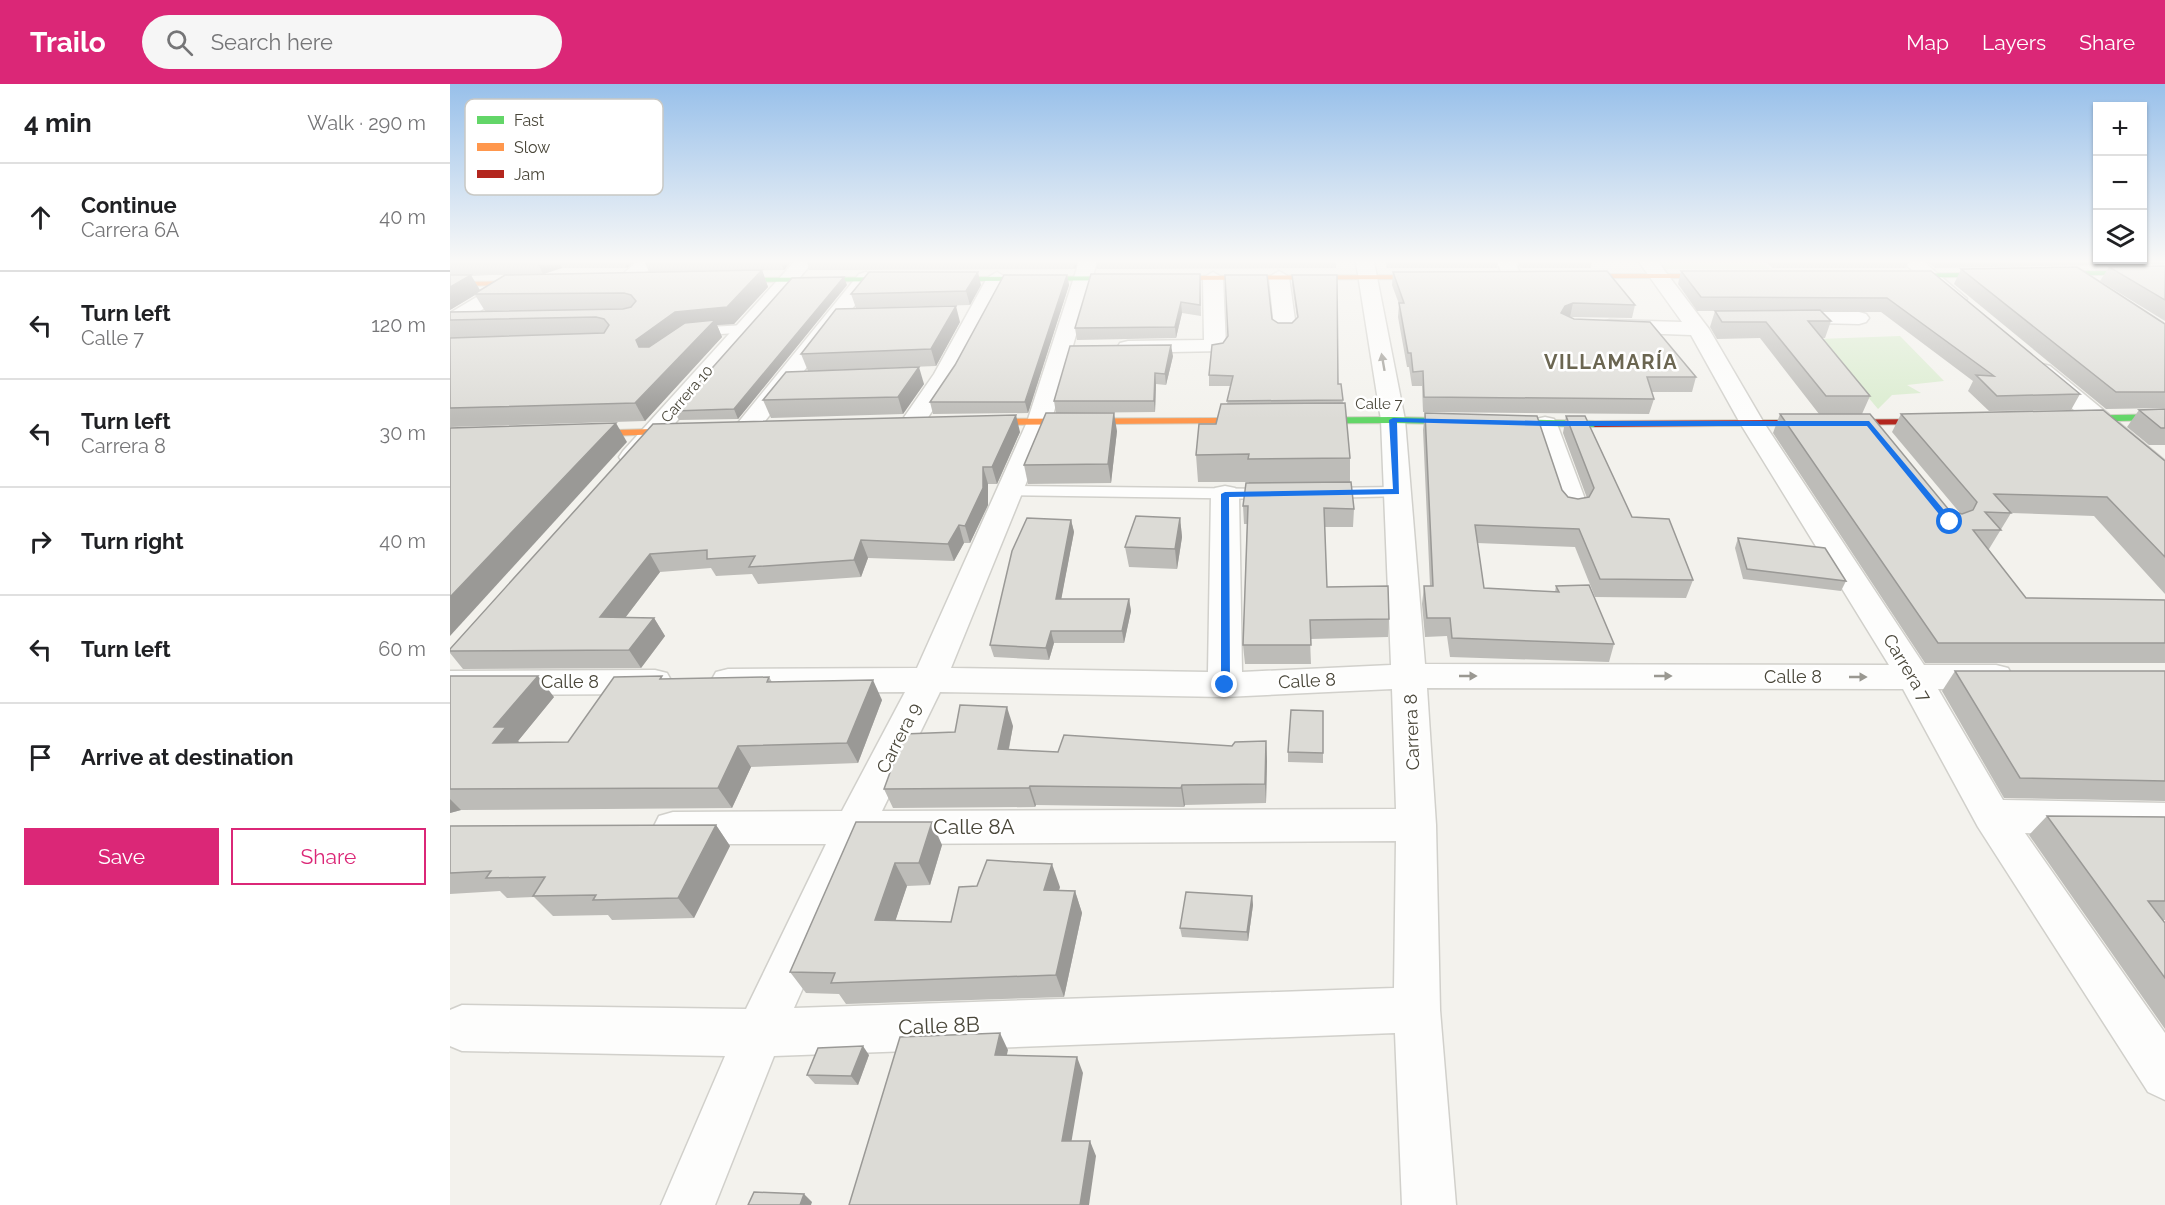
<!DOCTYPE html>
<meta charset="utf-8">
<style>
:root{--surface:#fff;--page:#f6f6f6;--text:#202124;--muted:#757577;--line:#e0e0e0;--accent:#db2777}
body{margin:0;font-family:Raleway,sans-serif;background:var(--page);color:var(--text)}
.controls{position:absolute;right:18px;top:18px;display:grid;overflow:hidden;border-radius:0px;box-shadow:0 2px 4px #0004}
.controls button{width:54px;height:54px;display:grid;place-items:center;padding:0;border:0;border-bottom:2px solid var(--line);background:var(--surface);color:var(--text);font:30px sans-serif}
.stop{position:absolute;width:18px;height:18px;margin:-14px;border:4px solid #1a73e8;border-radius:50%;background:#fff}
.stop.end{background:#1a73e8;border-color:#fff;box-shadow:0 2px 6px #0008}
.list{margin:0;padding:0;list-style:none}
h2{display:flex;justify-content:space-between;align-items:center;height:78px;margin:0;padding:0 24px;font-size:26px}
h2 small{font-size:20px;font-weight:400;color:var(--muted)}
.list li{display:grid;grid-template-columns:39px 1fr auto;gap:18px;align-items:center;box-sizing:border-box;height:108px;padding:0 24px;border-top:2px solid var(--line)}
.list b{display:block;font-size:22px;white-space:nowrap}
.list p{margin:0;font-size:20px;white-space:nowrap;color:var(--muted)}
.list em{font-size:20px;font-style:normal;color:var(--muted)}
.actions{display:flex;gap:12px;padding:18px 24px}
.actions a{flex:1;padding:14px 0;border:2px solid var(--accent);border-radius:0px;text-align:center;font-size:21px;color:var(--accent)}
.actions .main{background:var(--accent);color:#fff}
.icon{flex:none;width:33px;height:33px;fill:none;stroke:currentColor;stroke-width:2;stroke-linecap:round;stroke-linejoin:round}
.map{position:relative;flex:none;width:1715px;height:1121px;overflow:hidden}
header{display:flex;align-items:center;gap:36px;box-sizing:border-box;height:84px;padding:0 30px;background:var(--accent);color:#fff}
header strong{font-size:28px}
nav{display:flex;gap:33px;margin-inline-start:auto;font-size:21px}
.search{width:420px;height:54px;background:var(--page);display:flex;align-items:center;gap:15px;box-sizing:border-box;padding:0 21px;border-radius:33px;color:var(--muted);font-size:22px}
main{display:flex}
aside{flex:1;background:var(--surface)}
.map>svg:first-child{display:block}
.green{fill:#daeccf}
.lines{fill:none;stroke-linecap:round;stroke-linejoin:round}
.lane-casing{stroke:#d1d0cb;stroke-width:3}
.street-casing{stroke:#d1d0cb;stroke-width:3}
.fast-casing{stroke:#d1d0c4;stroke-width:2}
.slow-casing{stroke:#d1d0c4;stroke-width:2}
.jam-casing{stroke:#d1d0c4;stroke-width:2}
.lane{fill:#fdfdfc;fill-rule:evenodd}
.street{fill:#fdfdfc;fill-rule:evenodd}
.fast{fill:#63d668;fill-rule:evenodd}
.slow{fill:#ff974d;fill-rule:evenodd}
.jam{fill:#b3261e;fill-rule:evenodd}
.wall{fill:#bdbcb8;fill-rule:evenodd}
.shaded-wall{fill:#9a9996}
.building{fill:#dcdbd6;stroke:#9a9996;stroke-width:1.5}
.oneway{fill:#9a9891}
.route{fill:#1a73e8}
.labels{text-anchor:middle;stroke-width:5;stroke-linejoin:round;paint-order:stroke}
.far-street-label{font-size:15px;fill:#494639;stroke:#fff}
.street-label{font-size:18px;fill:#494639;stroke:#fff}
.far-district-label{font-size:20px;font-weight:bold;letter-spacing:1.5px;fill:#6b6651;stroke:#fff}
.near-street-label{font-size:21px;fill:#494639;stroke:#fff}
.key{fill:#fff;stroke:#c8c8c4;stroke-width:1.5}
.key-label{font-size:16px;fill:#494639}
</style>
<header>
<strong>Trailo</strong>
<div class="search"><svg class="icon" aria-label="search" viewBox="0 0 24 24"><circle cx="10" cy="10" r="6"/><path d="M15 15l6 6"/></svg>Search here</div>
<nav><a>Map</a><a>Layers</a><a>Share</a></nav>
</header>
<main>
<aside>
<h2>4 min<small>Walk · 290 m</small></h2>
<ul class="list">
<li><svg class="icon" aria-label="ahead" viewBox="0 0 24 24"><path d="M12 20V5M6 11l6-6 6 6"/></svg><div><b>Continue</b><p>Carrera 6A</p></div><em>40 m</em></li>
<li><svg class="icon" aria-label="left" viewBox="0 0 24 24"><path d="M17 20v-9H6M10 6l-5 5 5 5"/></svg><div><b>Turn left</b><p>Calle 7</p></div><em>120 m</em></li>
<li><svg class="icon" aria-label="left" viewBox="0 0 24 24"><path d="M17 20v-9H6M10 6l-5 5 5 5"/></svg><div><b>Turn left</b><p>Carrera 8</p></div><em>30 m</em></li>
<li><svg class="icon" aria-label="right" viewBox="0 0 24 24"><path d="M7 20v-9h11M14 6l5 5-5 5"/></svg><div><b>Turn right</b></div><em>40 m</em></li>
<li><svg class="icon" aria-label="left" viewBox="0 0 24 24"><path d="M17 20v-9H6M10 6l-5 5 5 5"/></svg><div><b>Turn left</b></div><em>60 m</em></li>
<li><svg class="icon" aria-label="arrive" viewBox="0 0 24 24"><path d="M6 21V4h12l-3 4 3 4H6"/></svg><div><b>Arrive at destination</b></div></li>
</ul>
<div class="actions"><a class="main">Save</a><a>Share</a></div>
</aside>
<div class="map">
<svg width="1715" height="1121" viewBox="0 0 1715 1121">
<rect width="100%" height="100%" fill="#f3f2ed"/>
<g class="green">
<path d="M1203,178H1312L1320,185H1209Z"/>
<path d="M1450,252L1494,297L1457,301L1471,309L1442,311L1428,325L1369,255Z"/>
</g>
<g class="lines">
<defs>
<g id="lane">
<path d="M295,241L302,245L300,248L242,252L235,248L242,244Z"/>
<path d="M559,402L823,405L832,410L823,415L553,411L550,407L553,403Z"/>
<path d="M947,403L956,408L953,412L875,414L866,409L875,404Z"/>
</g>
<g id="street">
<path d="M187,178H208L180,202H166L163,198Z"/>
<path d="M344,178H363L191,379L182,381L173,379L169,373L173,367Z"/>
<path d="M629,178H647L601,338L501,584L758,588L761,410L765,404L775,402L785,404L789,410L792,588L941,581L931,336L906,178H924L955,336L975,580L1439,581L1290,339L1241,251L1160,248L1153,246L1149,242L1153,238L1160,236L1232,238L1189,178H1208L1259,245L1314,339L1474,581H1546L1558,584L1563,593L1558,602L1546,605H1488L1553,716L1715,719V751L1575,749L1715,949V1016L1698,1008L1528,743L1453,605L977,604L986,741L990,926L1006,1121H952L945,949L324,972L265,1121H211L275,972L12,967L0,962V926L12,921L296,925L376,760H223L209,756L203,744L209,732L223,728L392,727L455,608L278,609L266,606L261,597L266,588L278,585L467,584L577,338ZM942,605L946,725L432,727L490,608L775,613ZM946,757L944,904L344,924L417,760Z"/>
<path d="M1047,178H1065L1072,193L1069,197H1055Z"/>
<path d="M1453,178H1474L1517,215L1514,219H1500Z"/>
<path d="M829,187L839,193L846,243L842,247H828L824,243L819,193Z"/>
<path d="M416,188L426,194L305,350L296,352L287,350L284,345L287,340L409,190Z"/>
<path d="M547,188L557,194L506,291L471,344L462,346L453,344L450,339L484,290L537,194Z"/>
<path d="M763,188L773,194L776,262L773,267L670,269L667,264L670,259L678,257L754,256L753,194Z"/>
<path d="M60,193L70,199L67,203L7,242L0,244V229Z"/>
<path d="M1333,228H1409L1416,230L1419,234L1416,238L1409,240L1326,238L1323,234L1326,230Z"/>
<path d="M1592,280L1600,282L1715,377V398L1706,396L1584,292L1581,287L1584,282Z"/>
<path d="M1095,333L1104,335L1107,340L1138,423L1134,429L1124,431L1114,429L1110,423L1083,340L1086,335Z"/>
<path d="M205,586L217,589L222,598L217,607L205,610L0,611V587Z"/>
</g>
<g id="fast">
<path d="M1715,186V190L1442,194L1438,192L1442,190Z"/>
<path d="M712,192H715V196L272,198L268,196L272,194Z"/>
<path d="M1715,330V336L1618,338L1613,335L1618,332Z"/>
<path d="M943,333L1145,337L1150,340L1145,343L943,339L774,340L769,337L774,334Z"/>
</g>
<g id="slow">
<path d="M1118,190H1273L1277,192L1273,194H1115L1114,192Z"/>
<path d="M988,191H991V195L712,196L708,194L712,192Z"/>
<path d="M88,197L89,199L85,201L0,202V198Z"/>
<path d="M774,334L778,335V339L524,341L519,338L524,335Z"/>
<path d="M241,344L245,345V349L128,353L123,350L128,347Z"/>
</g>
<path id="jam" d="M1492,335L1496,336V340L1145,343L1140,340L1145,337Z"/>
</defs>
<use href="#lane" class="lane-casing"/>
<use href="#street" class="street-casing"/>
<use href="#fast" class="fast-casing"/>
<use href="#slow" class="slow-casing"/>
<use href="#jam" class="jam-casing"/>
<use href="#lane" class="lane"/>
<use href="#street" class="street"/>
<use href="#fast" class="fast"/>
<use href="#slow" class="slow"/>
<use href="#jam" class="jam"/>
</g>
<g class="wall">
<path d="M0,178H184L177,184H112L94,190L312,186L318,203L284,240L267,241L272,253L195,337L0,343V254L50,252L0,254V228L110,226L35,227L25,211L0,226ZM41,191H55L30,206L21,192Z"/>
<path d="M195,178H341L334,186L199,188Z"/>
<path d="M357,178H628L625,185L359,186Z"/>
<path d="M646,178H886V184L647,185Z"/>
<path d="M935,178H1048L1047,184H937Z"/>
<path d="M1067,178H1142L1141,184H1070Z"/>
<path d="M1316,178H1459L1456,184H1322Z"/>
<path d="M1477,178H1715V180L1485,184Z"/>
<path d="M1715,182V237L1650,197L1659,183Z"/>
<path d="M1511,185L1715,240V324L1656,325L1504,200Z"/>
<path d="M1231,187H1481L1630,310L1621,326L1539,327L1518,307L1523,297L1431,228H1372L1381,237L1375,254H1372L1420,312L1412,330H1369L1310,254L1267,255L1260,243L1265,227H1247L1228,200Z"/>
<path d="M943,188L1185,221L1182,234L1120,233L1246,293L1242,308H1201L1204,315L1199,330L973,328L972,302H962L959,283H957L948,233L949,220L942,201Z"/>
<path d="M750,190L751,232L732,229L726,254L627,256L625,244Z"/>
<path d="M617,191L619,201L578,329L483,330L480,318Z"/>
<path d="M842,191L888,300H891L893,319L900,374V398L904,425L903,443H875L877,503L939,535L938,553L860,555L861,580H795L793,561L797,440H794L793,422L799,398H748L746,371L766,340L777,320L780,302H759V291L773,259L828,239H842L847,234L842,201Z"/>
<path d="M397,201L288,335L229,336L224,327Z"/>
<path d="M531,201L520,221L406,224L401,210Z"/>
<path d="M510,238L486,282L358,287L351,270Z"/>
<path d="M723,272L716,301L706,300L705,328L606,329L604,317Z"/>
<path d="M474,300L453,330L321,334L313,316Z"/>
<path d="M1715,325V361H1699L1677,343L1689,326Z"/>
<path d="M975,329L1112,406L1118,413L1128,415L1137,414L1113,349L1116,332L1182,433L1243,496L1236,514L1145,513L1125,463L1027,459L1034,504L1105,508L1106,502L1164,560L1159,578L1000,573L997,552L975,553L972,520L974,502H980L973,346Z"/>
<path d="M1330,330L1499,426L1510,429L1442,348L1451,330L1715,377V510L1644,432L1561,429L1539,465H1538L1576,514L1715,516V579H1475L1323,349Z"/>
<path d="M203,340L570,348L547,400H538V421L520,459H514L504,477L418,474L411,493L308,500L302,490L266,492L261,484L210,488L175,534H204L215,552L191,584L13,585L0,569V565Z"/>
<path d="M667,347L661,399L578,400L574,381Z"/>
<path d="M730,434L732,453L727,485L679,483L675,463Z"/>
<path d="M621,436L624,448L611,515H679L681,527L674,559H604L599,576L544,573L540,561Z"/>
<path d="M1288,454L1396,497L1391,507L1293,495L1285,464Z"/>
<path d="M1505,587H1715V717L1554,714L1492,607Z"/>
<path d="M0,592L104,613L68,657L69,658H118L214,595L319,593L322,598L432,616L408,679L301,683L282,724L11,726L0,729Z"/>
<path d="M873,627V679L838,678V668Z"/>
<path d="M563,642L559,665L608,668L782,662L816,657L817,677L816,719L735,721L734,723L586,721L585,723L443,724L434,705L505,648Z"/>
<path d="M1597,732L1715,733V836H1713L1715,839V945L1579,751Z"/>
<path d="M406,738L492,761L480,801L457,802L445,837L501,838L610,803L609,806L625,807L632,829L614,913L396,920L389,910L356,909L340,888Z"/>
<path d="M266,741L280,762L244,834L162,836L158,831L103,832L84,813L57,814L50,807L0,810V742Z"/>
<path d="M802,812L803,821L798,857L732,853L730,844Z"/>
<path d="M419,971L408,1001L365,1000L357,991Z"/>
</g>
<g class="shaded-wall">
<path d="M87,178H109L112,184L93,190Z"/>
<path d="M174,178H184L177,184Z"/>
<path d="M331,178H341L334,186Z"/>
<path d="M623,178H628L625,185Z"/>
<path d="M312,186L318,203L284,240L267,241L272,253L195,337L185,319L186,256L225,228Z"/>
<path d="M528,188L531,201L520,221L516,207Z"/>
<path d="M21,191L31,208L24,210L25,211L0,226V203Z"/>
<path d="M617,191L619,201L578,329L575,318Z"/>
<path d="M394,193L397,201L288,335L284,325Z"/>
<path d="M731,218L732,229L726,254L725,243Z"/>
<path d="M1123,219L1120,233L1112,235L1111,229L1115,222Z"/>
<path d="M506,222L510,238L486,282L481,265Z"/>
<path d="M721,261L723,272L716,301L715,290Z"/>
<path d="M469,283L474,300L453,330L448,313Z"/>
<path d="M705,289L706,300L705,328L704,317Z"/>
<path d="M664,329L667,347L661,399L658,380Z"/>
<path d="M566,331L570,348L547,400L542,383Z"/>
<path d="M166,339L177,358L0,552V513Z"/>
<path d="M533,383L538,400V421L520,459L515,442Z"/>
<path d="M730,434L732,453L727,485L725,465Z"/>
<path d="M621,436L624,448L609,527L606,515Z"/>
<path d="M509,441L514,459L504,477L498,460Z"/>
<path d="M411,456L418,474L411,493L404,476Z"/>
<path d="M200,470L210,488L162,551L150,533Z"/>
<path d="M679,515L681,527L674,559L672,547Z"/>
<path d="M204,534L215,552L191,584L179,566Z"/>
<path d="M601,547L604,559L599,576L596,564Z"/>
<path d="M88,592L104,613L68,657L73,663L43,659L44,643Z"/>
<path d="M423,596L432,616L408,679L397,659Z"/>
<path d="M557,623L563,642L555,684L548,665Z"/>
<path d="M816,657L817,677L816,719L815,700Z"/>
<path d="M288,662L301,683L282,724L268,704Z"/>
<path d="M732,701L735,721L734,723L731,704Z"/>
<path d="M580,702L586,721L585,723L579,704Z"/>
<path d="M0,715L11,726L0,729Z"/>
<path d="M482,738L492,761L480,801L469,779Z"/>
<path d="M266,741L280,762L244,834L228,814Z"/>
<path d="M445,779L457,802L438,859L425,836Z"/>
<path d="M602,780L610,803L602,828L594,806Z"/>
<path d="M625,807L632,829L614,913L606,891Z"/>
<path d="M802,812L803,821L798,857L797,848Z"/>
<path d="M550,949L558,966L553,988L545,971Z"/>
<path d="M413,962L419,971L408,1001L401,992Z"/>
<path d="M627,973L633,989L619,1072L612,1057Z"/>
<path d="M640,1057L646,1072L639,1121H630Z"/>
<path d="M354,1110L362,1118L361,1121H350Z"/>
</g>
<g class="building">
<path d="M1715,182V216L1659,183Z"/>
<path d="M1627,183L1715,240V308H1666L1511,185Z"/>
<path d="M312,186L277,223L225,228L186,256L189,263H199L235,239L265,236L185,319L0,324V254L154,249L159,241L154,235L146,233L0,236V228L173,225L181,223L186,217L181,211L174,209L24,210L55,191Z"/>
<path d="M1157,187L1185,221L1123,219L1115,222L1111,229L1124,235L1200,238L1246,293H1197L1204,315L974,313L973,287L963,288L961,269H958L949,219H954L943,188Z"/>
<path d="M1231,187H1481L1630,310L1547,312L1526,291L1544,292L1437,214L1251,213Z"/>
<path d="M419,188H528L516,207L401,210Z"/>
<path d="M641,190H750V221L731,218L725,243L625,244Z"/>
<path d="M0,191H21L0,203Z"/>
<path d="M554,191H617L575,318H480L505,281Z"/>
<path d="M775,191H817L822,235L828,239H842L848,233L842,191H887L888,300H891L893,316L777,317L783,292L759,291L762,261L773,259L778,252Z"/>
<path d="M394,193L284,325L224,327L342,194Z"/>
<path d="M506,222L481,265L351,270L386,225Z"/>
<path d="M1370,226L1381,237H1358L1420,312H1376L1316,238H1272L1265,227Z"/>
<path d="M721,261L715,290L705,289L704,317H604L620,262Z"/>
<path d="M469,283L448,313L313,316L336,288Z"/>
<path d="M895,319L900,374L798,375L799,370L746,371L749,340H766L771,320Z"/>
<path d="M1715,325V344H1711L1689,326Z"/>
<path d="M1653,326L1715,377V473L1657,413L1544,410L1561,429L1535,428L1551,446H1523L1576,514L1715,516V559H1488L1330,330H1420L1499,426L1512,430L1523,426L1527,418L1451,330Z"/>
<path d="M596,329H664L658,380L574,381Z"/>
<path d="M975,329L1087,332L1112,406L1118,413L1128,415L1139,413L1144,404L1116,332H1135L1182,433L1219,435L1243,496L1150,495L1129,445L1025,441L1034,504L1109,508L1106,502L1139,501L1164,560L1002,554L1000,534H977L974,502H983Z"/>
<path d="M566,331L542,383H533V404L515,442L509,441L498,460L411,456L404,476L299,483L305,472L257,475V466L200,470L150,533L204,534L179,566L0,567V565L203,340Z"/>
<path d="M166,339L0,513V344Z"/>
<path d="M901,398L904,425L874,424L877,503L938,502L939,535L860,536L861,561H793L798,422H793L796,399Z"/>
<path d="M686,432L730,434L725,465L675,463Z"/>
<path d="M577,434L621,436L606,515H679L672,547H601L596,564L540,561L562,467Z"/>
<path d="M1288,454L1375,464L1396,497L1297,485Z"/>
<path d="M1505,587H1715V697L1570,694Z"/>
<path d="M0,592H88L44,643H56L43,659L118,658L164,593L212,592L210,595L319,593L317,598L423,596L397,659L288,662L268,704L0,705Z"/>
<path d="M510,621L557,623L548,665L608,668L614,651L782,662L785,658L816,657L815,700L732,701L731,704L580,702L579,704L434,705L454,650L505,648Z"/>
<path d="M841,626L873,627V669L838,668Z"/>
<path d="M1597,732L1715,733V817H1698L1715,839V894Z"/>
<path d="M406,738H482L469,779H445L425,836L501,838L509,803L527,802L537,776L602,780L594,806L625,807L606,891L381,899L385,889L340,888Z"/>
<path d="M266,741L228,814L143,816L146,811L83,812L95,793L36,794L41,787L0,789V742Z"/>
<path d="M736,808L802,812L797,848L730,844Z"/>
<path d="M550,949L545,971L627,973L612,1057H640L630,1121H399L450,953Z"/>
<path d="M413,962L401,992L357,991L368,964Z"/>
<path d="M304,1108L354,1110L350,1121H298Z"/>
</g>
<defs><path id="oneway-solid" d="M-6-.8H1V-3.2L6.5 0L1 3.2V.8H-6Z" transform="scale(1.5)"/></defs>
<g class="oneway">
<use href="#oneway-solid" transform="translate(933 278) rotate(-100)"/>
<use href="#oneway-solid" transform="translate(1018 592)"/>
<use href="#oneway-solid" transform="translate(1213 592)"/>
<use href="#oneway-solid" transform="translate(1408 593)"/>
</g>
<linearGradient id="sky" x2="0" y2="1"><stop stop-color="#98c0ea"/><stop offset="0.53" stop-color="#faf9f7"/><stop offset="1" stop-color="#faf9f7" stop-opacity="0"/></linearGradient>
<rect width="1715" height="335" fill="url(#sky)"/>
<path class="route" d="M943,334L1095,337H1419L1504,438L1497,440L1417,342H1095L947,338L949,410L779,413L780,601L771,604V410L775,408L943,405L939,336Z"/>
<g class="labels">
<g class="far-street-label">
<text transform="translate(237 310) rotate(-49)" y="5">Carrera 10</text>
<text x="929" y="325">Calle 7</text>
</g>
<g class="street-label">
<text transform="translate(1457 584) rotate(59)" y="6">Carrera 7</text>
<text x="1343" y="599">Calle 8</text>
<text transform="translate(857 597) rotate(-3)" y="6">Calle 8</text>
<text x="120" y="604">Calle 8</text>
<text transform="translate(962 648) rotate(-92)" y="6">Carrera 8</text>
<text transform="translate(449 654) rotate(-63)" y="6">Carrera 9</text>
</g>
<g class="far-district-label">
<text x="1161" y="285">VILLAMARÍA</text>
</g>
<g class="near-street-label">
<text x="524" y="750">Calle 8A</text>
<text transform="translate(489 942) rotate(-2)" y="7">Calle 8B</text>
</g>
</g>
<rect x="15" y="15" width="198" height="96" rx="9" class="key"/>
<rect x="27" y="32" width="27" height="8" fill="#63d668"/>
<rect x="27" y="59" width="27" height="8" fill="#ff974d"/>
<rect x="27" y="86" width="27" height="8" fill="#b3261e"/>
<g class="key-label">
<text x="64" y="42">Fast</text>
<text x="64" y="69">Slow</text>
<text x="64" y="96">Jam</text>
</g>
</svg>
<div class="controls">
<button>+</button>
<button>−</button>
<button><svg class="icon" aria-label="layers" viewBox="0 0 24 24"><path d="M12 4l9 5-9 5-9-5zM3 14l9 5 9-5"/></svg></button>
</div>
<div class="stop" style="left:1500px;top:438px"></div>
<div class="stop end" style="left:775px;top:601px"></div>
</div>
</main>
